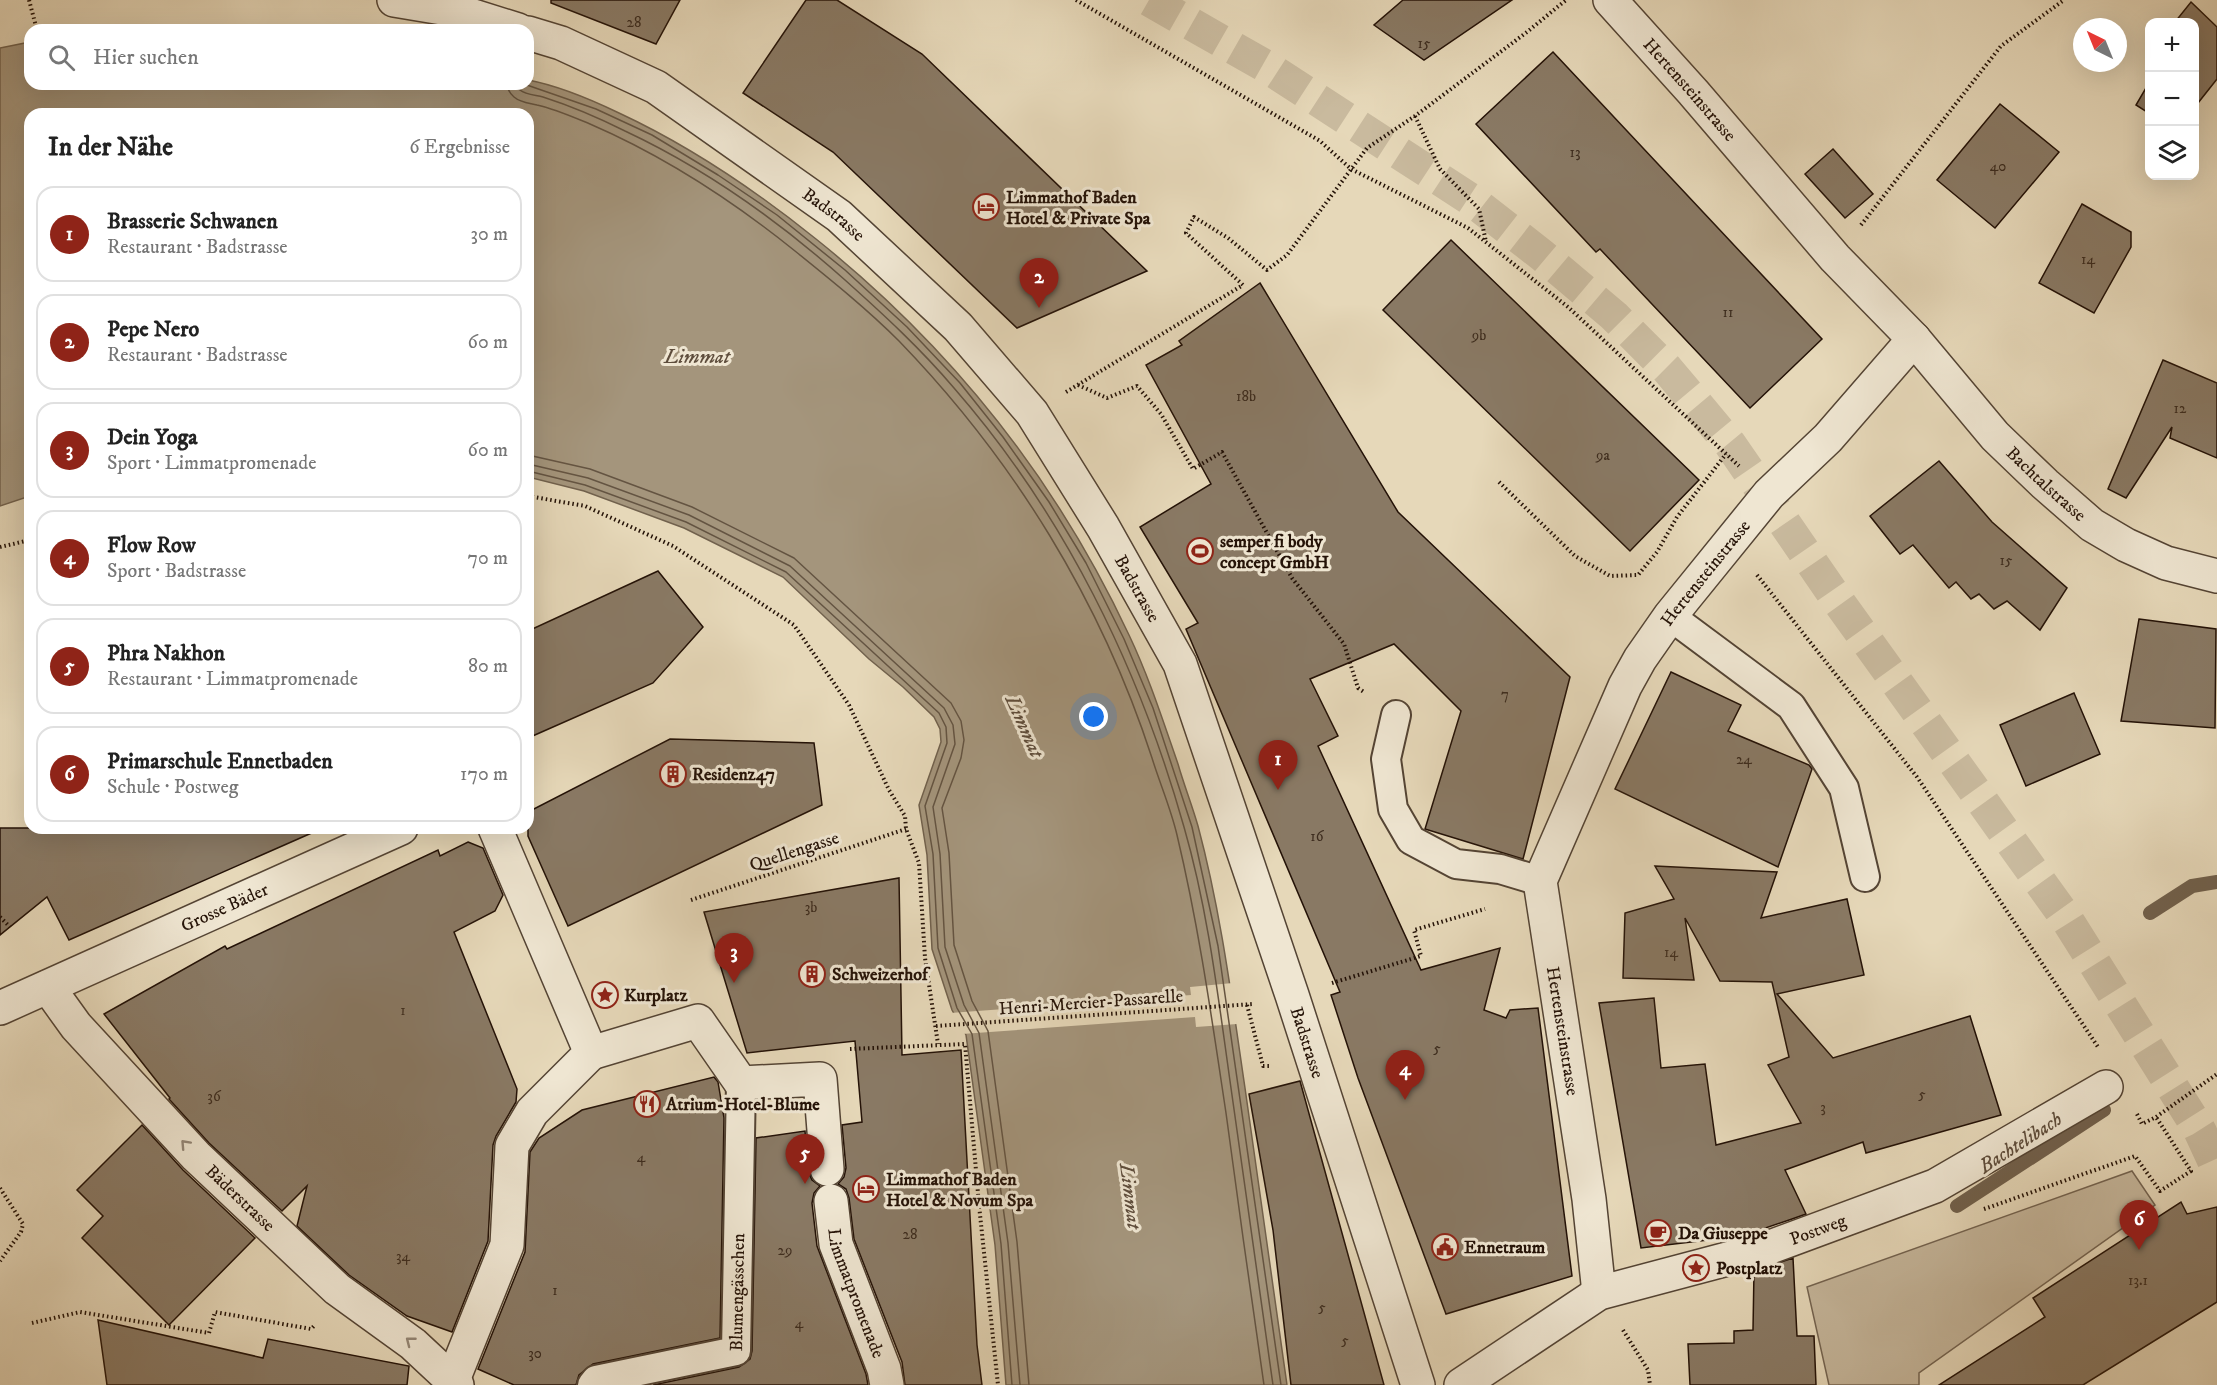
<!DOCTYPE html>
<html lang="de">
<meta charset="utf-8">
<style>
:root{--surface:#fff;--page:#f6f6f6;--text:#222;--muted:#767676;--line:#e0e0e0;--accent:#8f2418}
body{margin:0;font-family:"IM FELL DW Pica",serif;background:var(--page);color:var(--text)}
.controls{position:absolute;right:18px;top:18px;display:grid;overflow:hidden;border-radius:12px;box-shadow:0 6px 24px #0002}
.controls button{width:54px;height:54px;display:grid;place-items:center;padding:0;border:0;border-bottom:2px solid var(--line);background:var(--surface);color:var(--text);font:30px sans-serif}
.compass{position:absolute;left:2073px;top:18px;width:54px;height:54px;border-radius:50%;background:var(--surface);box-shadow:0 6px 24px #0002;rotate:317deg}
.you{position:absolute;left:1094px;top:717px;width:21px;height:21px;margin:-15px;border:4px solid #fff;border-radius:50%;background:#1a73e8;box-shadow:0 0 0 9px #1a73e833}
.badge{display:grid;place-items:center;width:39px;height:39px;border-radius:50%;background:var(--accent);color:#fff;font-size:20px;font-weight:700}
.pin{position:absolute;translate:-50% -50px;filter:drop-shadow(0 2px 3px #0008)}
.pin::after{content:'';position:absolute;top:32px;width:21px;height:18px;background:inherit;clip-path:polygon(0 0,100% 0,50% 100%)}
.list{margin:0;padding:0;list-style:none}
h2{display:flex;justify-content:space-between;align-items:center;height:78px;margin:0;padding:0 24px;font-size:26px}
h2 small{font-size:20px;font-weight:400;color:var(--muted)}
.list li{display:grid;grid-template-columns:39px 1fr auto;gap:18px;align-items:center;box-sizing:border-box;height:96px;margin:0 12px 12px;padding:0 12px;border:2px solid var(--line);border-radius:18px}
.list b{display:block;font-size:22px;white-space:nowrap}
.list p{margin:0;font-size:20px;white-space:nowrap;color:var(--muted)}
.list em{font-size:20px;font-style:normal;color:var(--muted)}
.icon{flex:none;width:33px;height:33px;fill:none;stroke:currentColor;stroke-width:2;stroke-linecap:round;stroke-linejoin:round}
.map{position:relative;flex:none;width:2217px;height:1385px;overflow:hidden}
.search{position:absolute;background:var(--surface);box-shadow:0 6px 24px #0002;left:24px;top:24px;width:510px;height:66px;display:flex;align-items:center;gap:15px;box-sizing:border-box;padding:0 21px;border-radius:18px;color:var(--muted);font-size:22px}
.panel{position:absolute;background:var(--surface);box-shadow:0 6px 24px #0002;left:24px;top:108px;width:510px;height:726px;border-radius:18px}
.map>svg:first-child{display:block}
.green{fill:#c5b69b;stroke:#746451;stroke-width:1.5}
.water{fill:#a4957c;stroke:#71614d;stroke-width:1.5}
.pier{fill:#e6d8b9}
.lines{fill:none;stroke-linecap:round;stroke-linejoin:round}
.shore{stroke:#645442;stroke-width:1.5}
.stream{stroke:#71614d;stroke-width:14}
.building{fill:#897964;stroke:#241207;stroke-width:1.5}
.secondary-tunnel{stroke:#c9ba9e;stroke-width:33;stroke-dasharray:33 16;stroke-linecap:butt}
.lane-casing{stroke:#544434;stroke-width:32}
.street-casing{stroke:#544434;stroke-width:36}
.path{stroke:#241207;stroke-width:4;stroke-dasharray:1.5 3;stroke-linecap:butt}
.lane{stroke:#efe6d2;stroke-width:28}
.street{stroke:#efe6d2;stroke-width:33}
.oneway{stroke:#948777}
.labels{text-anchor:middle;stroke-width:6;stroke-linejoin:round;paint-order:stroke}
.number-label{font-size:15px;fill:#3d2c1e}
.street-label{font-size:18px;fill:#241207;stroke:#efe6d2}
.poi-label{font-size:18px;font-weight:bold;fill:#241207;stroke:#efe6d2;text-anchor:start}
.water-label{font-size:20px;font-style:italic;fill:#5e4d3c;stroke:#efe6d2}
</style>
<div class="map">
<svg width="2217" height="1385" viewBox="0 0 2217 1385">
<rect width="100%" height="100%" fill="#e6d8b9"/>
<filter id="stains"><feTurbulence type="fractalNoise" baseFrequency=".00333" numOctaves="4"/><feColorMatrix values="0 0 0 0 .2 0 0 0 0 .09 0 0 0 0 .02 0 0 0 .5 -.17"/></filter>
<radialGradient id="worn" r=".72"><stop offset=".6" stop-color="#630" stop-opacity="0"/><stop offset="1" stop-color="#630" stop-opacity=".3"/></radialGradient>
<path class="green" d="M2132,1171L2155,1205L1919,1373V1385H1829L1807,1287Z"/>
<path class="water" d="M30,42V84H528V80C560,86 590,99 619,113C690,146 755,190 816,239C951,347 1056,479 1129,635C1149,677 1163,721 1178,764C1184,785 1192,805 1198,826C1221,912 1232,1000 1245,1088C1259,1187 1273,1286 1287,1385H1006L995,1245L966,1035L952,1010L932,949L927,855L919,805L941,742L940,729L934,717L903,687L869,659L783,577L684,528L584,491L528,477V114H30V496L0,506V48Z"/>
<path class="pier" d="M1233,983L1237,1024L1196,1027L1195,1017L962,1034L950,1013L1191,995L1190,987Z"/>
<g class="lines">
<g class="shore">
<path d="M506,84C509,91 509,93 514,97C521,103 529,103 537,105C555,109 573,117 590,124C664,156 733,201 795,251C831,280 867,309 899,341C1014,460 1101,601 1152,758C1160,784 1171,809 1177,835C1199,927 1212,1020 1226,1113C1238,1204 1251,1294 1264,1385"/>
<path d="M515,84C517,86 518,89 520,90C526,95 536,95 543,97C571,106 599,118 625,131C704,168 780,222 845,280C883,314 921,349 954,388C1064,514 1139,667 1184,827C1208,910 1218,996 1230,1081C1244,1183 1259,1284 1273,1385"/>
<path d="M524,84L596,109L652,135L718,175L777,215L845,270L907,327L960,383L1003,437L1049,502L1086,563L1124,639L1153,708L1192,827L1218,946L1281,1385"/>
<path d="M528,455L590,469L692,507L794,558L951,703L961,721L964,740L961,758L942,808L949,853L954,945L972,1001L988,1031L1017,1242L1029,1385"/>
<path d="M528,464L588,478L689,515L790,566L944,708L953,725L955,744L933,807L940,854L945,947L964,1005L979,1033L1008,1243L1020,1385"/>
<path d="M528,471L585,485L686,522L786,572L939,713L946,727L947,743L925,806L933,854L938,948L957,1008L972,1034L1001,1244L1012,1385"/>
</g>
<g class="stream">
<path d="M2150,913L2192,886L2217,882"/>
<path d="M1957,1206L2104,1110"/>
</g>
</g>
<g class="building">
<path d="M551,0H680L656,44L551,3Z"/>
<path d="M806,0H837L922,54L1147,271L1017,328L833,152L743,93Z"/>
<path d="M1403,0H1512L1424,60L1374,25Z"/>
<path d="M2191,2L2217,27V79L2194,108V22H2175Z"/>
<path d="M1553,52L1822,339L1750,408L1600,249L1596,252L1476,124Z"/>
<path d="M2150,81V114L2136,105Z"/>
<path d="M2000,104L2059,152L1995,228L1937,180Z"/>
<path d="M1833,149L1873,194L1845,218L1805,174Z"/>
<path d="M2082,204L2131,232V247L2094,313L2039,283Z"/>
<path d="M1451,240L1699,480L1630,551L1383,310Z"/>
<path d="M1260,283L1398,512L1570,677L1523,859L1425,829L1461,711L1394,644L1310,679L1338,736L1318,746L1421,970L1500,948L1484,1010L1506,1018L1510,1010L1538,1008L1572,1276L1446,1314L1358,1078L1331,995L1340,992L1186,629L1198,623L1140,527L1211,484L1146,365L1182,345L1179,341Z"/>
<path d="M2163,360L2217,383V458L2170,438L2172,427L2126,498L2108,489Z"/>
<path d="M1939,461L1992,522L2067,588L2040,630L2007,601L1994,609L1979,594L1971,599L1956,582L1949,588L1913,545L1900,554L1870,516Z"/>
<path d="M658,571L703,627L653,683L528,738V631Z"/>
<path d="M2139,619L2216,629L2215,728L2121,721Z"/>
<path d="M1671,672L1741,705L1728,731L1809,765L1812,769L1778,867L1615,789Z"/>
<path d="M2074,693L2100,754L2026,786L2000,725Z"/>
<path d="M670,739L814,743L822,805L568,926L528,836V812Z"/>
<path d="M0,828H323L69,940L47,897L0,935Z"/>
<path d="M468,842L483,848L503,895L495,911L454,932L517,1089L516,1102L496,1136L493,1145L488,1241L452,1332L407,1316L349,1275L297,1226L307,1186L282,1211L209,1143L169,1099L170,1098L104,1014L225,946L227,949L438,850L440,856Z"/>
<path d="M1655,866L1777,872L1761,918L1847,899L1864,975L1777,994L1833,1058L1970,1016L2001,1115L1866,1153L1863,1142L1785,1170L1806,1214L1792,1219L1742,1236L1641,1248L1599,1003L1654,998L1661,1068L1705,1064L1716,1145L1801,1123L1768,1065L1789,1057L1772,982L1720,981L1685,918L1694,980L1623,978L1625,913L1674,899Z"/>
<path d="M899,878L902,1055L961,1050L977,1345L982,1385H905L902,1362L854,1239L849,1198L846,1189L838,1184L844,1177L846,1168L842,1125L862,1122L855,1041L747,1053L704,912Z"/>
<path d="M714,1077L718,1082L724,1118L720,1338L593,1364L579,1375L576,1385H514L478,1369L525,1252L530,1152L539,1138L582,1110Z"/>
<path d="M1300,1081L1384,1385H1291L1273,1230L1249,1094Z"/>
<path d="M142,1125L183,1170L255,1238L169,1325L82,1238L103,1216L77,1190Z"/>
<path d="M805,1131L808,1171L812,1180L820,1186L814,1193L812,1203L817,1246L866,1374L868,1385H653L739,1367L750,1359L752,1351L756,1138Z"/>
<path d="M2181,1202L2187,1214L2217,1207V1302L2083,1385H1939L2045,1317L2033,1298Z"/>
<path d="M1793,1258L1797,1336H1814L1816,1385H1690L1688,1344L1734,1343V1331L1753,1330L1754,1271Z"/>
<path d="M98,1320L263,1358L268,1339L409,1366L407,1385H107Z"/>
</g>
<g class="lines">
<path class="secondary-tunnel" d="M1149,0L1267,67L1470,199L1543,256L1614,316L1667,369L1730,444L1836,598L2066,918L2200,1131L2217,1168"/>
<defs>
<g id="lane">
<path d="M1670,616L1791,706L1844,788L1865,877"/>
<path d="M1396,715L1386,759L1393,809L1411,840L1456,864L1500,869L1540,881"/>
<path id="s1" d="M592,1385L596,1380L736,1351L741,1083"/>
</g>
<g id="street">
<path d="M394,0L454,10L518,30"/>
<path id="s2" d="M1610,0L1693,92L1835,258L1914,339L1995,436L2045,484L2092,525L2126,545L2166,563L2217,576"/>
<path id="s3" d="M528,33L561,43L656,87L839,216L958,327L1032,413L1103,527L1180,664L1292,995L1418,1385"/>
<path id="s4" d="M48,987L76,1026L196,1156L337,1289L413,1344L457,1385"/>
<path id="s5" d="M0,1008L401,828"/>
<path d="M591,1053L698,1021L741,1083L820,1079L827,1169"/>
<path id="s6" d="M831,1201L836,1244L884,1369L887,1385"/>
<path id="s7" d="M1599,1293L1589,1199L1540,881L1625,686L1640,659L1670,616L1769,494L1828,438L1914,339"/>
<path d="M453,1380L507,1245L512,1146L532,1112L591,1053L495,828"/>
<path id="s8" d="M1461,1385L1599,1293L1765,1249L1935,1186L2106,1087"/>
</g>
</defs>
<use href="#lane" class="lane-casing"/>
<use href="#street" class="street-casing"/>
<g class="path">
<path d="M29,0L37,30L130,28L196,30"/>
<path d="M1076,0L1320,141L1351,169L1468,228L1568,307L1739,466"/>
<path d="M1415,116L1440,169L1479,209L1486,242"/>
<path d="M1861,225L2001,46L2064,0"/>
<path d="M1078,385L1107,398L1137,386L1161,414L1193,469L1222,452L1292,578L1344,644L1358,688L1364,692"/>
<path d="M1066,392L1243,285L1186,233L1194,217L1228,238L1267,270L1287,255L1367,148L1415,116L1527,32L1566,0"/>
<path d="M1499,482L1575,556L1610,576L1638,575L1657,552L1677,517L1726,454"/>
<path d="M528,496L585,506L673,546L794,625L849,705L889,790L905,816L906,829L919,863L925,958L938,1044"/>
<path d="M0,547L30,540"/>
<path d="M1757,575L1917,777L2098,1047"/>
<path d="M691,900L906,829"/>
<path d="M0,917L10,927"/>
<path d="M1332,983L1421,956L1414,930L1485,909"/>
<path d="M1247,1005L1263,1066H1270"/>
<path d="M936,1026L1253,1004"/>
<path d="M850,1049L965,1044L979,1205L998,1385"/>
<path d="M2137,1114L2142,1124L2156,1117L2217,1074"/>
<path d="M0,1188L23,1224L21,1232L0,1261"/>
<path d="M1984,1209L2135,1156L2160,1191L2191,1171L2156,1117"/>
<path d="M32,1323L80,1312L209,1333L215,1312L311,1329L315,1325"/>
<path d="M1623,1330L1648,1370L1650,1385"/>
</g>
<use href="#lane" class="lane"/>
<use href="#street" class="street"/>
</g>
<defs><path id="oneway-chevron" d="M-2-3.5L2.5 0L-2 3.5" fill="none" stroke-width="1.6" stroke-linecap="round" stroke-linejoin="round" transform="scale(1.5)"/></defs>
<g class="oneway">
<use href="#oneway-chevron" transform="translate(185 1144) rotate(-133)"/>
<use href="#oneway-chevron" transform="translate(410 1341) rotate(-142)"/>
</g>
<defs>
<symbol id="hotel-ring" viewBox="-11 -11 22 22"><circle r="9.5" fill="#efe6d2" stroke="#8f2418" stroke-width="1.5"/><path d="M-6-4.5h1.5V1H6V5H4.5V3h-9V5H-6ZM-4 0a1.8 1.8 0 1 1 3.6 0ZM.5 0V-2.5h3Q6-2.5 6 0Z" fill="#8f2418"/></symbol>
<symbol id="stadium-ring" viewBox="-11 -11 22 22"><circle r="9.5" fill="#efe6d2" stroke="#8f2418" stroke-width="1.5"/><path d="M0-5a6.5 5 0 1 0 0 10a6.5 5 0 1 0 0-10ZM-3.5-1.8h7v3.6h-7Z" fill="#8f2418"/></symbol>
<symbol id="building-ring" viewBox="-11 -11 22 22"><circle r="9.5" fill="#efe6d2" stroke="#8f2418" stroke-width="1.5"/><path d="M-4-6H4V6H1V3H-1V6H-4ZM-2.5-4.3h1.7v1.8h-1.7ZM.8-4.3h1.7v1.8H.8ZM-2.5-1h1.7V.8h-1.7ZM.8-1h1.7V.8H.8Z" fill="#8f2418"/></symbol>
<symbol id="sight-ring" viewBox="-11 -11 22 22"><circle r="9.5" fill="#efe6d2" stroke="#8f2418" stroke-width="1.5"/><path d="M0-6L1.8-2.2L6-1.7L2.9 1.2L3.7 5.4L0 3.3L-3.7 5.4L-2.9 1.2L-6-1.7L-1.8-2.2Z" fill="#8f2418"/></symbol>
<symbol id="restaurant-ring" viewBox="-11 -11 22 22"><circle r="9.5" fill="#efe6d2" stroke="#8f2418" stroke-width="1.5"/><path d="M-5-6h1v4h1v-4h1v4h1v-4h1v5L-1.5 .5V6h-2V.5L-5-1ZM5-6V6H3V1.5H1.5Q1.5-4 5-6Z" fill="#8f2418"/></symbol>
<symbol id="cafe-ring" viewBox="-11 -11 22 22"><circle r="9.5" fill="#efe6d2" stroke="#8f2418" stroke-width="1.5"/><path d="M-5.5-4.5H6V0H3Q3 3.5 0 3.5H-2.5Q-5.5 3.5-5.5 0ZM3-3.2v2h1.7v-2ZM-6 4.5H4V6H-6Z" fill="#8f2418"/></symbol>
<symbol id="civic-ring" viewBox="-11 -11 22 22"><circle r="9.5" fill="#efe6d2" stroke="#8f2418" stroke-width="1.5"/><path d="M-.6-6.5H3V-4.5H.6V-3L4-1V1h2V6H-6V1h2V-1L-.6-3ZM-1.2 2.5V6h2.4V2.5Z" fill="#8f2418"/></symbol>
</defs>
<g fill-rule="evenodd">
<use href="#hotel-ring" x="971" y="192" width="30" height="30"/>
<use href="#stadium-ring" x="1185" y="536" width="30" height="30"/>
<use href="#building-ring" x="658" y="759" width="30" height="30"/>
<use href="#building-ring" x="797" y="959" width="30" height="30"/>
<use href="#sight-ring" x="590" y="980" width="30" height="30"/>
<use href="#restaurant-ring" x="632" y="1089" width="30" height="30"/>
<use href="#hotel-ring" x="851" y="1174" width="30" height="30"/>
<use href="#cafe-ring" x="1643" y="1218" width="30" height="30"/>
<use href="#civic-ring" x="1430" y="1232" width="30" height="30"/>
<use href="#sight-ring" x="1681" y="1253" width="30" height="30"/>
</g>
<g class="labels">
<g class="number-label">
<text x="634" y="27">28</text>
<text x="1424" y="48">15</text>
<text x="1575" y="157">13</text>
<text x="1998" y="171">40</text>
<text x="2088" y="264">14</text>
<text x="1728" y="317">11</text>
<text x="1479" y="340">9b</text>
<text x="1246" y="401">18b</text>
<text x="2180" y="413">12</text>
<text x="1603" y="460">9a</text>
<text x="2006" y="565">15</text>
<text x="1505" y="699">7</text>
<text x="1744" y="764">24</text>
<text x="1317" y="841">16</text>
<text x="811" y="912">3b</text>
<text x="1671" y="957">14</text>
<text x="403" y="1015">1</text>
<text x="1437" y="1053">5</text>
<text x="1922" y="1099">5</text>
<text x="214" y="1101">36</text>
<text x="1823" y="1112">3</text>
<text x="641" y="1162">4</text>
<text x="910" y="1239">28</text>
<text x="785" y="1255">29</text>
<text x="403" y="1261">34</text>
<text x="2138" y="1285">13.1</text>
<text x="555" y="1295">1</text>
<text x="1322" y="1312">5</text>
<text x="799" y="1328">4</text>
<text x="1345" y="1345">5</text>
<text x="535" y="1358">30</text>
</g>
<g class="street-label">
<text dy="6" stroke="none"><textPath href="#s2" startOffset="120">Hertensteinstrasse</textPath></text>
<text dy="6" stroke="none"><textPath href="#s3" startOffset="358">Badstrasse</textPath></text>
<text dy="6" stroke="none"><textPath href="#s2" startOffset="652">Bachtalstrasse</textPath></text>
<text dy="6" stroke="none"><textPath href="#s7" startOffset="768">Hertensteinstrasse</textPath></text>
<text dy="6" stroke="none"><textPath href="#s3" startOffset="844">Badstrasse</textPath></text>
<text transform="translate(794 851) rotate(-18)" y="6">Quellengasse</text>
<text dy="6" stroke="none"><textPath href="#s5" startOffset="246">Grosse Bäder</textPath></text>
<text transform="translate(1091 1002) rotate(-4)" y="6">Henri-Mercier-Passarelle</text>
<text transform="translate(1563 1031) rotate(81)" y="6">Hertensteinstrasse</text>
<text dy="6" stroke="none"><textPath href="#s3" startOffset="1330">Badstrasse</textPath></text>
<text dy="6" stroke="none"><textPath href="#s4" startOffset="286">Bäderstrasse</textPath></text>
<text dy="6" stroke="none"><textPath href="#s8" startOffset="394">Postweg</textPath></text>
<text dy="6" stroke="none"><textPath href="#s1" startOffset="208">Blumengässchen</textPath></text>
<text dy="6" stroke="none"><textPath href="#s6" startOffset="96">Limmatpromenade</textPath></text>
</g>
<g class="poi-label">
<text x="1006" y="203">Limmathof Baden<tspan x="1006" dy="21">Hotel &amp; Private Spa</tspan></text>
<text x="1220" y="547">semper fi body<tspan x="1220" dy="21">concept GmbH</tspan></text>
<text x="692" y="780">Residenz47</text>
<text x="832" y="980">Schweizerhof</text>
<text x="624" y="1001">Kurplatz</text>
<text x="666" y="1110">Atrium-Hotel-Blume</text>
<text x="886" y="1185">Limmathof Baden<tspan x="886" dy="21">Hotel &amp; Novum Spa</tspan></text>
<text x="1678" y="1239">Da Giuseppe</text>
<text x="1464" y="1253">Ennetraum</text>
<text x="1716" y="1274">Postplatz</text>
</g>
<g class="water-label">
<text x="697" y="363">Limmat</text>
<text transform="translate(1025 726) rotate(66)" y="7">Limmat</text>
<text transform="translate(2020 1142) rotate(-33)" y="7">Bachtelibach</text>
<text transform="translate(1131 1196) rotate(83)" y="7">Limmat</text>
</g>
</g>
<rect width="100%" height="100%" filter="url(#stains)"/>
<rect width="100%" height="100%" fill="url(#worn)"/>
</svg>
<div class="controls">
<button>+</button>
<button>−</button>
<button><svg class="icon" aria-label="layers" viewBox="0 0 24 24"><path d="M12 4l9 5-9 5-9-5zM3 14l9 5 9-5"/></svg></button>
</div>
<svg class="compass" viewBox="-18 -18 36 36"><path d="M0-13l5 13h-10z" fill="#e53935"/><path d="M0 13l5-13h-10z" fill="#767676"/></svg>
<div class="you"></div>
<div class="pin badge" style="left:1278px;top:790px">1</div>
<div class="pin badge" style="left:1039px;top:308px">2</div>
<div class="pin badge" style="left:734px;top:983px">3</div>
<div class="pin badge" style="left:1405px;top:1100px">4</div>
<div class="pin badge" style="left:805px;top:1184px">5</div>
<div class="pin badge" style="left:2139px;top:1250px">6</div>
<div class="search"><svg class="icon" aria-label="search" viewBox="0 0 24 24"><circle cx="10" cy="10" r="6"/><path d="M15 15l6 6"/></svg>Hier suchen</div>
<section class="panel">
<h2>In der Nähe<small>6 Ergebnisse</small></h2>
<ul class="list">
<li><span class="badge">1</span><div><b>Brasserie Schwanen</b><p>Restaurant · Badstrasse</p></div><em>30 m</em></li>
<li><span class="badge">2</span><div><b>Pepe Nero</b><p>Restaurant · Badstrasse</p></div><em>60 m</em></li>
<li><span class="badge">3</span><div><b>Dein Yoga</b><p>Sport · Limmatpromenade</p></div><em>60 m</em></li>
<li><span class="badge">4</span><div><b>Flow Row</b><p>Sport · Badstrasse</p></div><em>70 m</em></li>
<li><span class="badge">5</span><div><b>Phra Nakhon</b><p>Restaurant · Limmatpromenade</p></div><em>80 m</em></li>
<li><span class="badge">6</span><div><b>Primarschule Ennetbaden</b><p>Schule · Postweg</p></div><em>170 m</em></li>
</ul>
</section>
</div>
